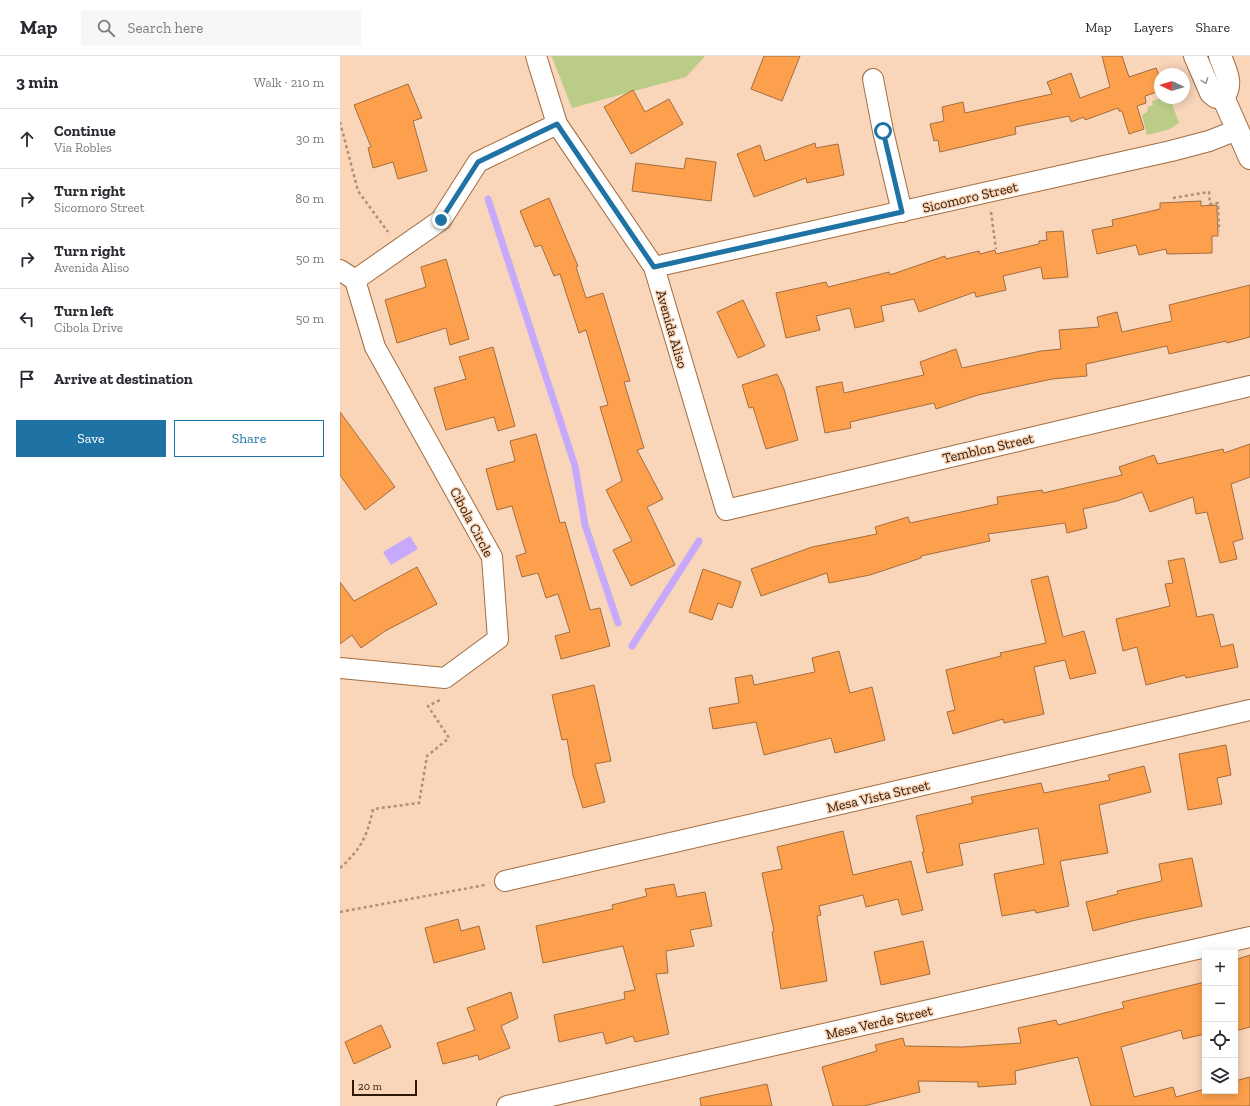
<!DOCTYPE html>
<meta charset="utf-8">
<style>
:root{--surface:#fff;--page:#f7f7f7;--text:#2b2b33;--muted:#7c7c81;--line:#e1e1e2;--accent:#1f73a4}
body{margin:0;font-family:"Zilla Slab",serif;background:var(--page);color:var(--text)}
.controls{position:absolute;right:12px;bottom:12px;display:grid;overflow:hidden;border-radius:0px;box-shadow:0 2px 10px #0003}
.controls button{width:36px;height:36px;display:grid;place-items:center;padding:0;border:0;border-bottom:1px solid var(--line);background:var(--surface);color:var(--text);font:20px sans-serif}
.compass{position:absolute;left:814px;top:12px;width:36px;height:36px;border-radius:50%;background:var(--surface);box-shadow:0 2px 10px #0003;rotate:274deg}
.scale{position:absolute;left:12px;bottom:10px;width:65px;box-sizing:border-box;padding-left:4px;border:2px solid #2f1906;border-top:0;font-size:11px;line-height:14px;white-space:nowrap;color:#2f1906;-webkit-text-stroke:3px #f9d5b9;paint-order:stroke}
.stop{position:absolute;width:12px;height:12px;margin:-9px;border:3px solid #1f73a4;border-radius:50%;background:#fff}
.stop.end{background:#1f73a4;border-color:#fff;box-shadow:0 1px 4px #0008}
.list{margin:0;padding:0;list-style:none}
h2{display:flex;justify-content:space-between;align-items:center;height:52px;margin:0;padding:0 16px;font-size:17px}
h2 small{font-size:13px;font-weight:400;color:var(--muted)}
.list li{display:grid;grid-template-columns:26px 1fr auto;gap:12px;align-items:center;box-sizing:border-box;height:60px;padding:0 16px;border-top:1px solid var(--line)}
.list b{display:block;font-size:15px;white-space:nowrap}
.list p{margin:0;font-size:13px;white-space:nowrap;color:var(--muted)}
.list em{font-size:13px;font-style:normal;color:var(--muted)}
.actions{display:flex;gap:8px;padding:12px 16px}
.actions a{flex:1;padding:9px 0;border:1px solid var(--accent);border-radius:0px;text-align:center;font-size:14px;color:var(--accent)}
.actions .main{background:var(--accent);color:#fff}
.icon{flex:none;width:22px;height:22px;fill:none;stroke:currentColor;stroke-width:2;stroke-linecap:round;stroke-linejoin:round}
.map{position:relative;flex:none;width:910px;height:1050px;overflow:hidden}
header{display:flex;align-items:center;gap:24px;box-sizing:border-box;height:56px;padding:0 20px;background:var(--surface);border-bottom:1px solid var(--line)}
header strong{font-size:19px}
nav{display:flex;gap:22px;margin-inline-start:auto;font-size:14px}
.search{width:280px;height:36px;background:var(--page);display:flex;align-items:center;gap:10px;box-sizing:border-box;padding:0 14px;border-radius:0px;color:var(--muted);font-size:15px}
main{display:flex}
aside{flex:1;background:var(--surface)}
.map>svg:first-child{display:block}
.green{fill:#bc8}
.water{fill:#c6a9fb}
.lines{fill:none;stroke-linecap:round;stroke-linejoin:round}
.stream{stroke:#c6a9fb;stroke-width:7}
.building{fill:#fda04d;stroke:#a36d3f}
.minor-casing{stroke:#a26c3e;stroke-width:22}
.tertiary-casing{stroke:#a26c3e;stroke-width:24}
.path{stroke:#ae8f77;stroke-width:2.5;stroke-dasharray:3 3;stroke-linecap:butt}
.minor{stroke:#fff;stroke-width:20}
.tertiary{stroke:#fff;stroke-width:22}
.oneway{stroke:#a1988f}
.route{stroke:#1f73a4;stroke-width:5}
.labels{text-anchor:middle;stroke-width:3;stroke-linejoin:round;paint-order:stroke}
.street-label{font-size:14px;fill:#2f1906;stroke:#f9d5b9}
</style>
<header>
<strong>Map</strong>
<div class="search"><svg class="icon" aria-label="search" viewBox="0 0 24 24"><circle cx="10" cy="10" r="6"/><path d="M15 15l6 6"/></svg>Search here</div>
<nav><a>Map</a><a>Layers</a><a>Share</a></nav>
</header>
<main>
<aside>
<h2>3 min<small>Walk · 210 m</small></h2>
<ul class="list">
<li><svg class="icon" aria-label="ahead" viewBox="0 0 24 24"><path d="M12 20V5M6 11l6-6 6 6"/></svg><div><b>Continue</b><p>Via Robles</p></div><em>30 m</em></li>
<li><svg class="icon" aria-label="right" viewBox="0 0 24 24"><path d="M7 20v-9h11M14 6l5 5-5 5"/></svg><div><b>Turn right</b><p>Sicomoro Street</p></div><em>80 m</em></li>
<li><svg class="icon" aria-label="right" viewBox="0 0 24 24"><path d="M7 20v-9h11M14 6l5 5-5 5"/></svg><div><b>Turn right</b><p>Avenida Aliso</p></div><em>50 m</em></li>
<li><svg class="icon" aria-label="left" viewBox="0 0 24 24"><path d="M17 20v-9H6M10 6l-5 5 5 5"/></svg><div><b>Turn left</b><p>Cibola Drive</p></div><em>50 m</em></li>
<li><svg class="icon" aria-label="arrive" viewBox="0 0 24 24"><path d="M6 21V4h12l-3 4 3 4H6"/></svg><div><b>Arrive at destination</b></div></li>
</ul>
<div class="actions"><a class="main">Save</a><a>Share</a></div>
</aside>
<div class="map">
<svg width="910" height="1050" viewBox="0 0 910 1050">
<rect width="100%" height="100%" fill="#f9d5b9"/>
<g class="green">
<path d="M209,0H365L346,21L232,52L212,1Z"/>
<path d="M821,42H830L839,67L830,73L807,79L802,59L807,56L808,51L813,49L812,45Z"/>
</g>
<path class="water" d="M70,480L78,493L51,509L43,496Z"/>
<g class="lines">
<g class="stream">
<path d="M148,143L235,410L245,469L278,567"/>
<path d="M292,590L359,485"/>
</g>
</g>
<g class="building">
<path d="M424,0H460L442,45L411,33Z"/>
<path d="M762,0H782L789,21L816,12L820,22V35L805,40L806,47L797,50L804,73L789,78L782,55H779L778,52L745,64L744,61L731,66L729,60L675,71L676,78L600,96L598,84L594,85L590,68L604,65L602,51L623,46L625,57L712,38L707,26L731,17L740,42L770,31Z"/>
<path d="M68,28L82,62L73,65L87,115L58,123L53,106L33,112L28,92L31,91L14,49Z"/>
<path d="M293,34L305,56L329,43L343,68L291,98L264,51Z"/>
<path d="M475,87L476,92L498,88L504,119L467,127L466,122L414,141L397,98L420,89L425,105Z"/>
<path d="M346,102L376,106L371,145L292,135L296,107L344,113Z"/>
<path d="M209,142L238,210L236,211L246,242L263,237L290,325L284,326L304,392L297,394L323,443L307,451L335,509L291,530L273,494L292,485L266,434L282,425L260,351L268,349L246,274L239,277L220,218L214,220L201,189L195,191L180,155Z"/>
<path d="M861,145V150L877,149L878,180H872V197L827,198L826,193L799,199L796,189L757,198L752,174L773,170L772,164L820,153V147Z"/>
<path d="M723,175L728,221L703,223L701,211L663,220L666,234L636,241L635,236L579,256L574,243L541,250L544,265L515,272L510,252L476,260L480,274L446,282L436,237L486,226L488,231L549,216L550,219L605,200L606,203L639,195L640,198L655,194L656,198L699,188V185L707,184L706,176Z"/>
<path d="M106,203L129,283L110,289L106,272L57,287L45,244L86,231L81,211Z"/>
<path d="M910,229V281L887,287L886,285L829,298L827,290L746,308L747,320L712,323L638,339L596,353L594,347L510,366L511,372L485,377L476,331L502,326L504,337L584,319L580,306L616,293L622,312L701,295L721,293L719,274L759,271L757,261L777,256L782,276L832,265L829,249Z"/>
<path d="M403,244L425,290L398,302L377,256Z"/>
<path d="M153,291L175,370L158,375L154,361L106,374L94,332L126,323L119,301Z"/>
<path d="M437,318L444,333L458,384L426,393L413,351L409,352L402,329Z"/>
<path d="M0,356L55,431L25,454L0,419Z"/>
<path d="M196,378L220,467L225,466L250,554L260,552L270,590L221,603L215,580L230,576L218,538L206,542L198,517L182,521L176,500L186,497L172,450L157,454L146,413L175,405L170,385Z"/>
<path d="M910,388V421L891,428L903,483L893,486L897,503L880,507L867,456L856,458L853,441L810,456L802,436L777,445L743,453L747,472L727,477L725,467L648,478L650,485L581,500V502L530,519L489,527L487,517L421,540L411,513L472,491L537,478L535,471L568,461L570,467L658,448L657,441L702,434L703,437L782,419L779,411L814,399L818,408L883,393L884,397Z"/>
<path d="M844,502L857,561L873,558L881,591L893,588L898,611L846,622L845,619L806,629L797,591L783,595L776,563L830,550L825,528L833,527L828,505Z"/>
<path d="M77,511L97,548L45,575L21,592L12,579L0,588V526L14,545Z"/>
<path d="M363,513L401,526L392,552L378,547L372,564L349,556Z"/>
<path d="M708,520L723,581L744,575L756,617L730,623L725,604L694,611L704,658L664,667L663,663L613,678L607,656L615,654L606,614L661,600L660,597L706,587L691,524Z"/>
<path d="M499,595L510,637L532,631L545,684L495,697L491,682L424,699L416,666L373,673L369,652L399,647L395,622L412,619L414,629L475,616L472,602Z"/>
<path d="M254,629L271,705L255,708L265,746L243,752L233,719L227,683L222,684L212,639Z"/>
<path d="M886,689L891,719L877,722L882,748L848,754L839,698Z"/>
<path d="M804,710L811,736L759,749L768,797L720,805L729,850L696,857L695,854L662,860L654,818L704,808L698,772L619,788L623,809L587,817L582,796H584L576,760L633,747L631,741L701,727L704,737L770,724L768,719Z"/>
<path d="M503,775L513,819L571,805L583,854L562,859L558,843L526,851L523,839L479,850L481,859L477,860L487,925L441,933L432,876L434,875L422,817L442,813L437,791Z"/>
<path d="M852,802L862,850L796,864L753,875L746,846L778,838L777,835L822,825L819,808Z"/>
<path d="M334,828L337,841L365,836L372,870L350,874L354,890L326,895L328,917L316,918L329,978L295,986L293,980L266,988L263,976L219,986L214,959L285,943L284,936L295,934L283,890L203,907L196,870L273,853L272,849L307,840L305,833Z"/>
<path d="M118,863L121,875L139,870L145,893L94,907L85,872Z"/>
<path d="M583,885L590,918L541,929L534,896Z"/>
<path d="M910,899V971L895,975V904Z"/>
<path d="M865,926V978L843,983L841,974L781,991L794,1041L833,1031L836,1041L865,1033V1035H895V1025L910,1021V1050H751L738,1001L675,1015L676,1028L638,1031V1026L578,1025L580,1036L524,1050H493L482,1011L537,995L535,989L563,982L565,990L622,991L681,987L678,972L716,964L718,969L784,952L782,946Z"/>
<path d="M171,936L178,962L161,970L170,992L139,1004L138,999L103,1008L97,987L135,974L127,952Z"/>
<path d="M41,969L51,991L14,1008L5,986Z"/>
<path d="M427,1028L432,1050H361L360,1042Z"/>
</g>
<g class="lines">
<defs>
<g id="minor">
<path d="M196,0L217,68L314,211L386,454L910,330"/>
<path d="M533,23L543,75L562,156"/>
<path d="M314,211L831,95L869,85L897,74"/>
<path d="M0,214L15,224"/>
<path d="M15,224L101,164L138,106L217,68"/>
<path d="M0,612L105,622L158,583L152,501L35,291L15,224"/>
<path d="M165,825L910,654"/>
<path d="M167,1050L910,881"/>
</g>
<g id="tertiary">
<path d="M855,0L871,37L876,41H883"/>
<path d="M880,0C885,14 894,28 883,41"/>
<path d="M883,41L910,102"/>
</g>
</defs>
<use href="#minor" class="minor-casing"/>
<use href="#tertiary" class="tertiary-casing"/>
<g class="path">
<path d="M0,66L18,135L48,176"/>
<path d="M833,142L869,136L870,148L878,147L879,175"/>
<path d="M651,156L656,193"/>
<path d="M0,812C21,793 27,781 33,753L79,747L87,700L109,682L88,650L100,644"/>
<path d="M0,856L145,829"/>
</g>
<use href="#minor" class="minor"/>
<use href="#tertiary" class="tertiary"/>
</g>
<defs><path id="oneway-chevron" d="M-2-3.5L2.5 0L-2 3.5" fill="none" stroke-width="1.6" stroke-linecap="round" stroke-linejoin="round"/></defs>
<use class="oneway" href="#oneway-chevron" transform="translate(865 25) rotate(70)"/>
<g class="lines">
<path class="route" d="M101,164L138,106L217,68L314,211L562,156L543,75"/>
</g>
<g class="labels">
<g class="street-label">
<text transform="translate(630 141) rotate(-13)" y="5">Sicomoro Street</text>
<text transform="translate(332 273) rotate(74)" y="5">Avenida Aliso</text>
<text transform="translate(648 392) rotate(-13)" y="5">Temblon Street</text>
<text transform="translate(132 466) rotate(62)" y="5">Cibola Circle</text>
<text transform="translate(538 740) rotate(-13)" y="5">Mesa Vista Street</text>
<text transform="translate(539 966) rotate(-13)" y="5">Mesa Verde Street</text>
</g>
</g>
</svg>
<div class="controls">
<button>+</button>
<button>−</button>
<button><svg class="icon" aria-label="locate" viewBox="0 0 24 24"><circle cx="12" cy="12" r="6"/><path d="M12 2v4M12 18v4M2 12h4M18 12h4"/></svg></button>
<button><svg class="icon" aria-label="layers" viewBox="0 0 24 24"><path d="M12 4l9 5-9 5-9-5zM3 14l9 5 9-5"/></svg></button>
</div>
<svg class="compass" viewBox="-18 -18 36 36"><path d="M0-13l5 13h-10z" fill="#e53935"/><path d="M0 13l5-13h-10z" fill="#7c7c81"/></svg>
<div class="scale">20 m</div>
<div class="stop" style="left:543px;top:75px"></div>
<div class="stop end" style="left:101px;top:164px"></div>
</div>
</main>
